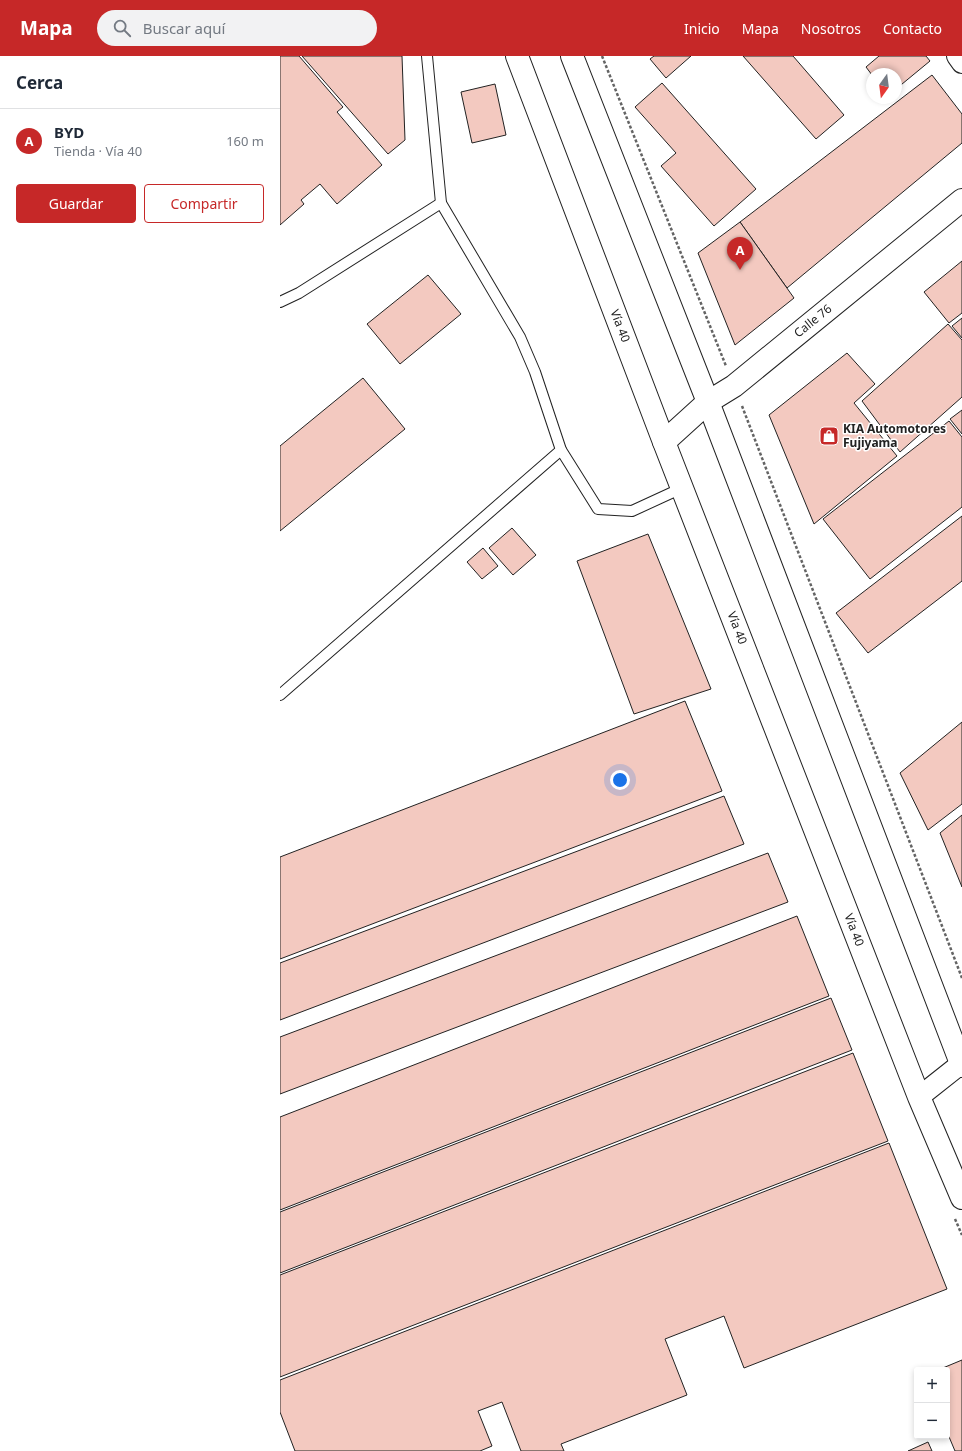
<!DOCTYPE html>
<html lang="es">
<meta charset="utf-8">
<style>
:root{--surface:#fff;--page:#f2f2f3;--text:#1f2937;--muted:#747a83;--line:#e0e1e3;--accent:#c62828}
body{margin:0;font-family:"Noto Sans",sans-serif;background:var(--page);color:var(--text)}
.controls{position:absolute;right:12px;bottom:12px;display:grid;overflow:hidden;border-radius:4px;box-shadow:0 2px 6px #0003}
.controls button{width:36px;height:36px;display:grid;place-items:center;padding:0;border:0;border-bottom:1px solid var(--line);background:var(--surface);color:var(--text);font:20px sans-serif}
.compass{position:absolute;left:586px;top:12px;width:36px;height:36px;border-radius:50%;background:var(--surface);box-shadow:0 2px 6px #0003;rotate:194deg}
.you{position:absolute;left:340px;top:724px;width:14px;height:14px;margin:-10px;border:3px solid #fff;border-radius:50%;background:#1a73e8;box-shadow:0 0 0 6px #1a73e833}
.badge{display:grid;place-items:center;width:26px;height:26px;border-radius:50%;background:var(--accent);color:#fff;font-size:13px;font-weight:700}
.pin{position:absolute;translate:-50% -33px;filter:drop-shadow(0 1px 2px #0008)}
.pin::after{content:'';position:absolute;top:21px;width:14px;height:12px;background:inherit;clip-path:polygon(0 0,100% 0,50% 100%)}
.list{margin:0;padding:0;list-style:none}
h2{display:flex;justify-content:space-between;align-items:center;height:52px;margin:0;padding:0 16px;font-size:17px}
h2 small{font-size:13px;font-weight:400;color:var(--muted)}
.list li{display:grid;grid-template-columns:26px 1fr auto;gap:12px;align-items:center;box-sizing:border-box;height:64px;padding:0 16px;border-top:1px solid var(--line)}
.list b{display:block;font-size:15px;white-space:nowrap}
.list p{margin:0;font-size:13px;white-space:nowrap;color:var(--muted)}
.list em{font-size:13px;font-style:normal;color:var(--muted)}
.actions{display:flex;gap:8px;padding:12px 16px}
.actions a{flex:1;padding:9px 0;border:1px solid var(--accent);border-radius:4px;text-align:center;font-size:14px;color:var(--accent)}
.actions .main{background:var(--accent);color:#fff}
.icon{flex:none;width:22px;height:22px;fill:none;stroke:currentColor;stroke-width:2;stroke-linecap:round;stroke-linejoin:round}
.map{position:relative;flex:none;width:682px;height:1395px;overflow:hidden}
header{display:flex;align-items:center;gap:24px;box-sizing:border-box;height:56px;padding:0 20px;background:var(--accent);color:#fff}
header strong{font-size:19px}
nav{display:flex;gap:22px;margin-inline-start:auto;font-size:14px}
.search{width:280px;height:36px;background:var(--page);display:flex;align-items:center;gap:10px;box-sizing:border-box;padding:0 14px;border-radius:22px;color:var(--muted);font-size:15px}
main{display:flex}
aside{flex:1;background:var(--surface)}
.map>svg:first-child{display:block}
.building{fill:#f3c9c0;stroke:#222}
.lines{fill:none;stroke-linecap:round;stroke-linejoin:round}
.service-casing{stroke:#222;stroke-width:12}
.minor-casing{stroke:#222;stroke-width:22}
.tertiary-casing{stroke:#222;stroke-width:24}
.trunk-casing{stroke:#222;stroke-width:24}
.path{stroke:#646464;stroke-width:2.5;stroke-dasharray:3 2;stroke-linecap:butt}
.service{stroke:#fff;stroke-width:10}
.minor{stroke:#fff;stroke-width:20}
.tertiary{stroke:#fff;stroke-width:22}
.trunk{stroke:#fff;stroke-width:22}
.labels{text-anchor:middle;stroke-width:3;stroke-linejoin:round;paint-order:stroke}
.street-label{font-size:12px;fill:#222;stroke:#fff}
.poi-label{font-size:12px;font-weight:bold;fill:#222;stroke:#fff;text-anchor:start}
</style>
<header>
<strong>Mapa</strong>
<div class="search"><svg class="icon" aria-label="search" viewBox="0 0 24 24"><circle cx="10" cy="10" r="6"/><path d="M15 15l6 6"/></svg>Buscar aquí</div>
<nav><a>Inicio</a><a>Mapa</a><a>Nosotros</a><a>Contacto</a></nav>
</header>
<main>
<aside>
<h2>Cerca<small></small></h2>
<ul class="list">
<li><span class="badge">A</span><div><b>BYD</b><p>Tienda · Vía 40</p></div><em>160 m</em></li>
</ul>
<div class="actions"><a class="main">Guardar</a><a>Compartir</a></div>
</aside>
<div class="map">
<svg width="682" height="1395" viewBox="0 0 682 1395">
<rect width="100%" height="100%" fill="#fff"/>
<g class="building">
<path d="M0,0H19L63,51L57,56L102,109L57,148L40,128L21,144L24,148L0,169Z"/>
<path d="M22,0H122L125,84L108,98Z"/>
<path d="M374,0H411L386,22L370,3Z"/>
<path d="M463,0H513L564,59L536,83Z"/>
<path d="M599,0H646L650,5L616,33V18L592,19L586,11Z"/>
<path d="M652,19L682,58V87L507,232L460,166Z"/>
<path d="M382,27L476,133L434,170L381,110L396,97L355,51Z"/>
<path d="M215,28L226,79L192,87L181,36Z"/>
<path d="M460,166L514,242L455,289L418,197Z"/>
<path d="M682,205V257L669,267L644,236Z"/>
<path d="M148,219L181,258L120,308L87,268Z"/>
<path d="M682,262V282L672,270Z"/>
<path d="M668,268L682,284V341L620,396L582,345Z"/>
<path d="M567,297L595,328L574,347L617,400L534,468L489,359Z"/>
<path d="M83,322L125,373L0,475V390Z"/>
<path d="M682,354V378L670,363Z"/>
<path d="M669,365L682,381V451L590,523L543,463Z"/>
<path d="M682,460V525L588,597L556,557Z"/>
<path d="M232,472L256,499L233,519L209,492Z"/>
<path d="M368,478L431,633L354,658L297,505Z"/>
<path d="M203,492L218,510L202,523L187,506Z"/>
<path d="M405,645L442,735L0,903V801Z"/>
<path d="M682,666V748L648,774L620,717Z"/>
<path d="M444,740L464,788L0,964V907Z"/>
<path d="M682,759V831L660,777Z"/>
<path d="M488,797L508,846L0,1038V981Z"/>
<path d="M517,860L549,940L0,1154V1061Z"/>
<path d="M551,942L572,994L0,1217V1156Z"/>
<path d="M573,997L608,1085L0,1321V1219Z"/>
<path d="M609,1087L667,1233L464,1312L444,1260L385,1283L407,1339L281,1388L284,1395H241L222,1346L198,1355L212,1390L200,1395H15L0,1356V1324Z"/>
<path d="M682,1304V1395H675L667,1376V1314H658Z"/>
<path d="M648,1386L652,1395H628Z"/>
</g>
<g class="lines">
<defs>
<g id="service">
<path d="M147,0L161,147L240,281L255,316L281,394L318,453L352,455L402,432"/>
<path d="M0,246L19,237L161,147"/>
<path d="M0,639L281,394"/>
</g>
<g id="minor">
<path d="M677,0L682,7"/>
<path d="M639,1041L682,1007"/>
</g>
<path id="tertiary" d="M384,386L428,346L454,330L682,144"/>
<g id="trunk">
<path d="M237,0L384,386L639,1041L682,1142"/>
<path d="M292,0L428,346L682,1010"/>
</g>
</defs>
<use href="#service" class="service-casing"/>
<use href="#minor" class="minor-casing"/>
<use href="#tertiary" class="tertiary-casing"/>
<use href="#trunk" class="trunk-casing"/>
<g class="path">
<path d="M322,0L446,310"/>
<path d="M462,350L682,922"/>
<path d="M675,1163L682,1179"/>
</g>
<use href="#service" class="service"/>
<use href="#minor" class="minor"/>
<use href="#tertiary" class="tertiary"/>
<use href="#trunk" class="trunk"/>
</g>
<defs>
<symbol id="shop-square" viewBox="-11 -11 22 22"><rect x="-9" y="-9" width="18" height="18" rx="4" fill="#c62828" stroke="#fff"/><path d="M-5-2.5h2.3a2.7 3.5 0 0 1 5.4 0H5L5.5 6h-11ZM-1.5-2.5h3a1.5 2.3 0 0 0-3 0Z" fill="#fff"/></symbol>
</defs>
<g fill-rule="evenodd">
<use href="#shop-square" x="538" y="369" width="22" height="22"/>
</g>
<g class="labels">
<g class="street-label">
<text transform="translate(533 265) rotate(-39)" y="4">Calle 76</text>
<text transform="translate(340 270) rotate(69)" y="4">Vía 40</text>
<text transform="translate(457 572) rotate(69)" y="4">Vía 40</text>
<text transform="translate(574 874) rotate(69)" y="4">Vía 40</text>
</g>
<g class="poi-label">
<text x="563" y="377">KIA Automotores<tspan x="563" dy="14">Fujiyama</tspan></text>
</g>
</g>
</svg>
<div class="controls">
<button>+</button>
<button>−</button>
</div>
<svg class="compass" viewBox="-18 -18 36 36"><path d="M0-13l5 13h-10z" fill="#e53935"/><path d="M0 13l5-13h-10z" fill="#747a83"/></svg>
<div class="you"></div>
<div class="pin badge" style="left:460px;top:214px">A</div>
</div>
</main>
